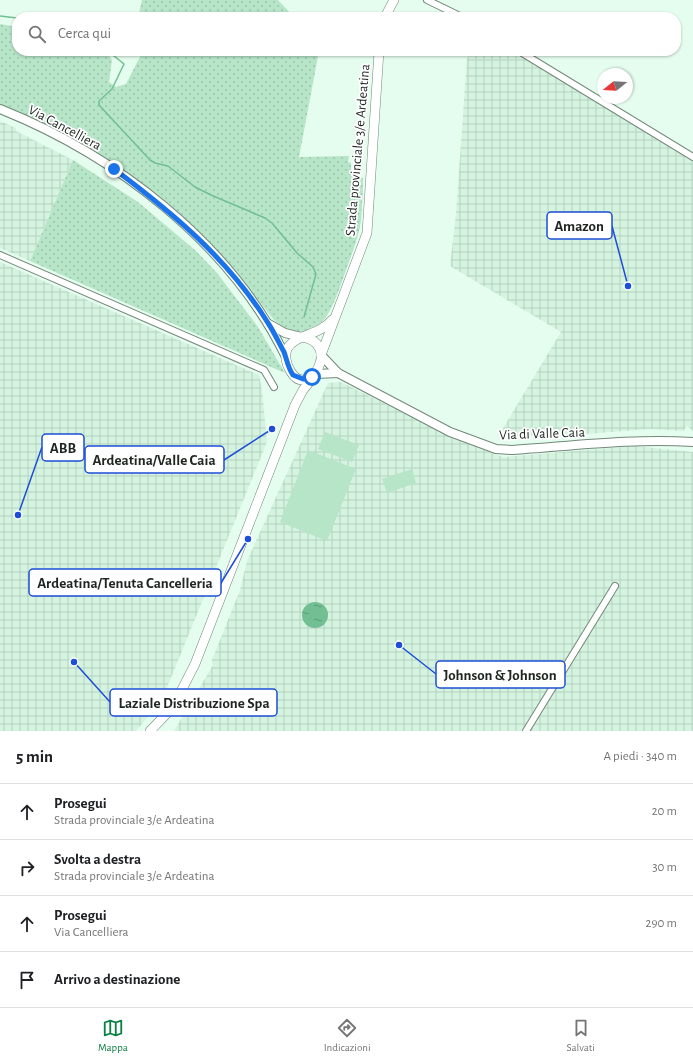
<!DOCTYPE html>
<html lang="it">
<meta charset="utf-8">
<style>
:root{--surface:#fff;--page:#f6f6f6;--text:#202124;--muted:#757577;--line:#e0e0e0;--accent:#0b8043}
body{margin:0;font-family:"Alegreya Sans",sans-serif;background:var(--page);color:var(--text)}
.compass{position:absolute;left:597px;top:68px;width:36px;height:36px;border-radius:50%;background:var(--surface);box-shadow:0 1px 3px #0004;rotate:252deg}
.stop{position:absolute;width:12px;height:12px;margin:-9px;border:3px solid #1a73e8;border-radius:50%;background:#fff}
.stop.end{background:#1a73e8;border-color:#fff;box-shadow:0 1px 4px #0008}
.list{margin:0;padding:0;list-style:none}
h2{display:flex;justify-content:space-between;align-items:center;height:52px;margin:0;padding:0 16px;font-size:17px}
h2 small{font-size:13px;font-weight:400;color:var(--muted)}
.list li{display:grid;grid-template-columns:26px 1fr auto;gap:12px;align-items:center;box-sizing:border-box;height:56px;padding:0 16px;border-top:1px solid var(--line)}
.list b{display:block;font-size:15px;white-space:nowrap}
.list p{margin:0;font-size:13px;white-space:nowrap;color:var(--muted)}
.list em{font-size:13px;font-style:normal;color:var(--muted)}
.icon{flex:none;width:22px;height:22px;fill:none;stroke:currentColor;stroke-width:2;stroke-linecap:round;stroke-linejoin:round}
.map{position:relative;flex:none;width:693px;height:731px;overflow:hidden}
.search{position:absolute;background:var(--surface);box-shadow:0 1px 3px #0004;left:12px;right:12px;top:12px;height:44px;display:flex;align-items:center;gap:10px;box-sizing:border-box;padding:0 14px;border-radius:16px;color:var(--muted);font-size:15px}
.sheet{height:276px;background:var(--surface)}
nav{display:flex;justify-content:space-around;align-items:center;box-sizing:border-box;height:56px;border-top:1px solid var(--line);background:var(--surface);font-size:11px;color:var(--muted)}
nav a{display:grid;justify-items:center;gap:2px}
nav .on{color:var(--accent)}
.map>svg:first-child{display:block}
.industrial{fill:url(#industrial-grid)}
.grass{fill:url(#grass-dots)}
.park{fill:#b6e5c8}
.water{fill:url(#water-ripples)}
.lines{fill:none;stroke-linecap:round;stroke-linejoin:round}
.stream{stroke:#72bf93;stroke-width:1.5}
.minor-casing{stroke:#73887a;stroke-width:8}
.tertiary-casing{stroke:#73887a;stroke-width:10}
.secondary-casing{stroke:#73887a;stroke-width:10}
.minor{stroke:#fff;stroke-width:6}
.tertiary{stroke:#fff;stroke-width:8}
.secondary{stroke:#fff;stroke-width:9}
.route{stroke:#1a73e8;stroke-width:5}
.labels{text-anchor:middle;stroke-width:3.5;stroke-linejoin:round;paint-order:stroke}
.street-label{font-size:14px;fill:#1e2621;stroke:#fff}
.leader{fill:none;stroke:#1d4ed8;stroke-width:1.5}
.callout-dot{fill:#1d4ed8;stroke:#fff;stroke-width:1.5}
.callout{fill:#fff;stroke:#1d4ed8;stroke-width:1.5}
.callout-label{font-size:15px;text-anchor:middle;font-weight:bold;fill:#1e2621}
</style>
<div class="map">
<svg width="693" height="731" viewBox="0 0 693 731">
<defs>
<pattern id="industrial-grid" width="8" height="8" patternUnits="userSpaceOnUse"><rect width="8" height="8" fill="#d5f4e0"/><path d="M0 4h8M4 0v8" fill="none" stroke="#b6d1c0"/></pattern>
<pattern id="grass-dots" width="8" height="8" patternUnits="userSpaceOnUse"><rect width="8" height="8" fill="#b6e5c8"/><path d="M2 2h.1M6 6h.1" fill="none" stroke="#9cc4ac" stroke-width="1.8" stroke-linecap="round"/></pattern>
<pattern id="water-ripples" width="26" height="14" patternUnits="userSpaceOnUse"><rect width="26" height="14" fill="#72bf93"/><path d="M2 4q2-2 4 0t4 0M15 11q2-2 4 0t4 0" fill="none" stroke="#5d9b78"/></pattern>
</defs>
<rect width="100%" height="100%" fill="#e5fdee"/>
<g class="industrial">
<path d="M473,51H513L693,162V431L687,426L683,431L650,429L585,434L513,436L502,430L561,332L450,266L456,214L467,58Z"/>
<path d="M0,121L16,128V131L73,160L30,261L0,248Z"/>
<path d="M0,262L259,375L262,390L267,442L162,700L136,731H0Z"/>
<path d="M341,382L451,436L503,457L634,446L693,452V731H174L213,665L212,660L240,590L247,561L323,394L328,383Z"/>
</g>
<g class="grass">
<path d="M142,0H278L294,17H138Z"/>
<path d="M0,24L17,27V51H106L112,60L109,82L116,87L126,84L143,51H319L299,157L349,156L348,162L351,163V176L363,178C363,192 362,207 361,221C358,239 351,256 345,273C333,307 318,356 274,320L224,258L186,221L149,191L0,106Z"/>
<path d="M73,160L138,202L196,251L217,273L258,327L285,373L30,261Z"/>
</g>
<g class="park">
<path d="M325,432L359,445L352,462L318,449Z"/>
<path d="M308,450L356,469L327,541L280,522Z"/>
<path d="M412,469L416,483L387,493L382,479Z"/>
</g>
<circle class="water" cx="315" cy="615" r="13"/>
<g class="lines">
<g class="stream">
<path d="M0,16L17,18"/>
<path d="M108,51L124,64L112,89L99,101V105L150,160L155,163L168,166L195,187L211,195L265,218L272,223L297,253L313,267L316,274L304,317"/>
</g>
<defs>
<g id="minor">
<path d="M427,0L462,17"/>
<path d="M519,51L693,157"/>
<path d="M0,255L264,370L274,387"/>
<path d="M526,731L615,586"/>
</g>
<g id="tertiary">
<path d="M0,109C115,155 229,242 285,355"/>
<path d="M269,324L285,333L301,337"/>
<path d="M321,355L338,373L450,432L496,449L512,450C572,446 633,438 693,442"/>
<path d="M316,374L338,373"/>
</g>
<g id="secondary">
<path d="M385,17L394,0"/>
<path d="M301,337C343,342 309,401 291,372C286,364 284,357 287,349C295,334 319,336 332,320"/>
<path d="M321,355L367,233L379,51"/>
<path d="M150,731L173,707L195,664L295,405L303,390L316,374"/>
</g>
</defs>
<use href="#minor" class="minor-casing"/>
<use href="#tertiary" class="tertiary-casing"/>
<use href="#secondary" class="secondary-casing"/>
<use href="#minor" class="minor"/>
<use href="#tertiary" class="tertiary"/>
<use href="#secondary" class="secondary"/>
</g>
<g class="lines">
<path class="route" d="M114,169C173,213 229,260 268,323C274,332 279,343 284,352C287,360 288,368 293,375L303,379L312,377"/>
</g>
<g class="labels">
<g class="street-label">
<text transform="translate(65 127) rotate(28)" y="5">Via Cancelliera</text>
<text transform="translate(357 150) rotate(-85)" y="5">Strada provinciale 3/e Ardeatina</text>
<text transform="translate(542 433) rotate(-2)" y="5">Via di Valle Caia</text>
</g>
</g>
<path class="leader" d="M628 286L612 226M18 515L42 447M272 429L224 460M248 539L221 583M399 645L436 674M74 662L110 702"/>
<g class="callout-dot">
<circle cx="628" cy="286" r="4"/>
<circle cx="18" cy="515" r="4"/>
<circle cx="272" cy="429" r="4"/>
<circle cx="248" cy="539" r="4"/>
<circle cx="399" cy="645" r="4"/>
<circle cx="74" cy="662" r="4"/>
</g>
<g class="callout">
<rect x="547" y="212" width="65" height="27" rx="4"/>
<rect x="42" y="434" width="42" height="27" rx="4"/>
<rect x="85" y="446" width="139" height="27" rx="4"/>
<rect x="29" y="569" width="192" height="27" rx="4"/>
<rect x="436" y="661" width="129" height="27" rx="4"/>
<rect x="110" y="689" width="167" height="27" rx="4"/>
</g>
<g class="callout-label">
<text x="579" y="231">Amazon</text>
<text x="63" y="453">ABB</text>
<text x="154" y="465">Ardeatina/Valle Caia</text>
<text x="125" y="588">Ardeatina/Tenuta Cancelleria</text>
<text x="500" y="680">Johnson &amp; Johnson</text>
<text x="194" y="708">Laziale Distribuzione Spa</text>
</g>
</svg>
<svg class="compass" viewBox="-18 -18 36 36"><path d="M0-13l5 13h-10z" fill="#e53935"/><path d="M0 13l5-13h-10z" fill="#757577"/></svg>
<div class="stop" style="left:312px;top:377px"></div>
<div class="stop end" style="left:114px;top:169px"></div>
<div class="search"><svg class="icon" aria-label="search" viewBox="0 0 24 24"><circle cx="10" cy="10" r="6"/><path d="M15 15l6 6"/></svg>Cerca qui</div>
</div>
<section class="sheet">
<h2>5 min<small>A piedi · 340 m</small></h2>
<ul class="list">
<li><svg class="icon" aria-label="ahead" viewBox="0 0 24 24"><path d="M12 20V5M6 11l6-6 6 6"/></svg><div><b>Prosegui</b><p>Strada provinciale 3/e Ardeatina</p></div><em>20 m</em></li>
<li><svg class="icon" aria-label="right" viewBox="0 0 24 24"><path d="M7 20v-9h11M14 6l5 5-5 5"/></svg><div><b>Svolta a destra</b><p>Strada provinciale 3/e Ardeatina</p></div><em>30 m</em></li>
<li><svg class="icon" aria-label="ahead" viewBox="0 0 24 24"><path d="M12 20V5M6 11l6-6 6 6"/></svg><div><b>Prosegui</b><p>Via Cancelliera</p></div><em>290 m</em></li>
<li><svg class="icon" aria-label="arrive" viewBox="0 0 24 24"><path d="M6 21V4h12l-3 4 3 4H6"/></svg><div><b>Arrivo a destinazione</b></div></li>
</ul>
</section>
<nav>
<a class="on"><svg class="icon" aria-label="map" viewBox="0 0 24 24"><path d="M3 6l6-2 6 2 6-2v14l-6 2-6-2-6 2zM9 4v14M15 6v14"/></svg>Mappa</a>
<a><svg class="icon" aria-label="directions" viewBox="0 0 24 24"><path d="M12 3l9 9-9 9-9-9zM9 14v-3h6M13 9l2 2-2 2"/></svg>Indicazioni</a>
<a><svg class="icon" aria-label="saved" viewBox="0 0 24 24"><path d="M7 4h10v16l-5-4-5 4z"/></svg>Salvati</a>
</nav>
